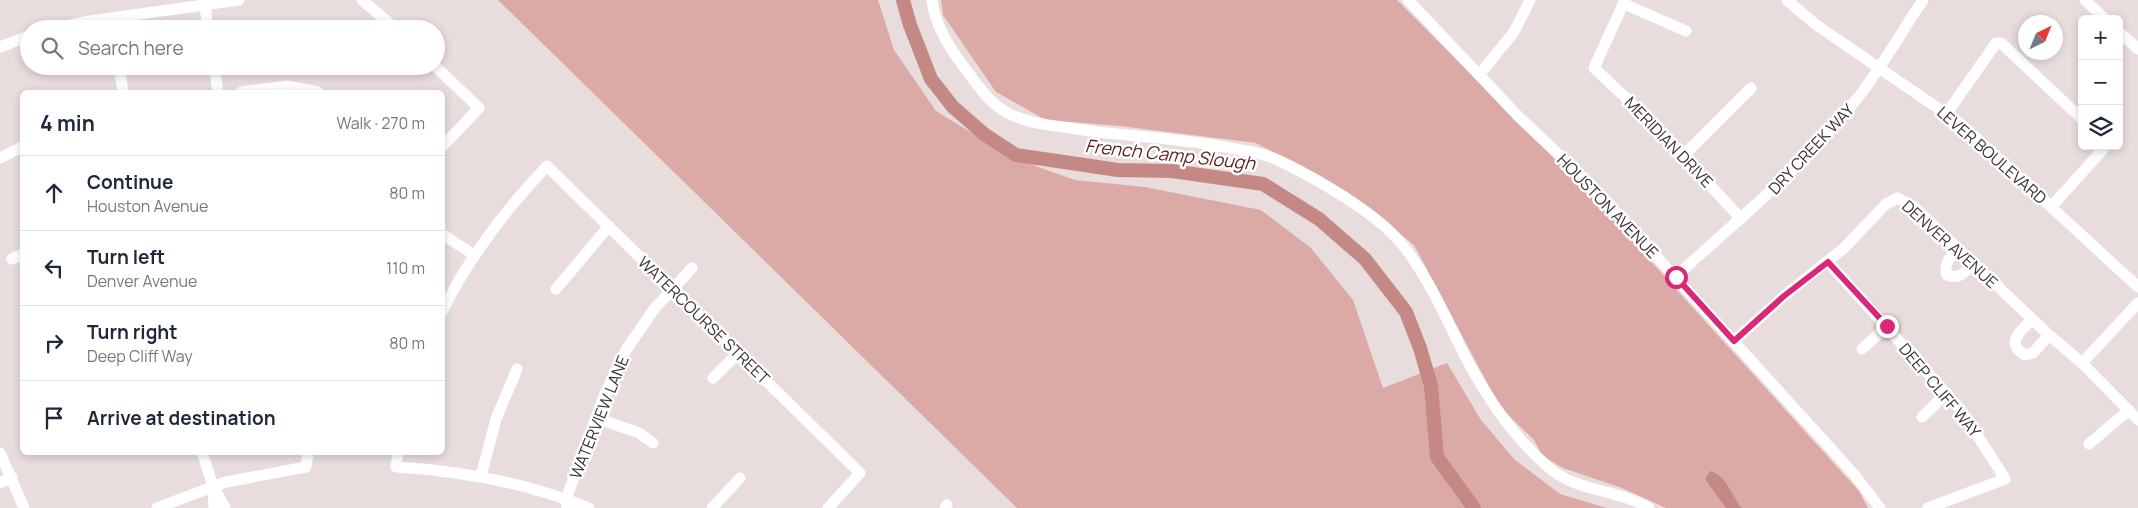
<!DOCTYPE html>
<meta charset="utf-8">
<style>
:root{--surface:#fff;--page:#f2f2f3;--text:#1f2937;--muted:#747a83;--line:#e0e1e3}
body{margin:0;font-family:Manrope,sans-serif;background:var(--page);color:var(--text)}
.controls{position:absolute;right:15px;top:15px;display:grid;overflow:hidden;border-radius:8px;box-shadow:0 2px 8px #0003}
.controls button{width:45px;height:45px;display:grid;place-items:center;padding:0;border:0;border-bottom:1px solid var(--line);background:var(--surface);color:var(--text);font:25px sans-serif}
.compass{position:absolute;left:2018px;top:15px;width:45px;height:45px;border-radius:50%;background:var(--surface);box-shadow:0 2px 8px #0003;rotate:43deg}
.stop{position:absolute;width:15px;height:15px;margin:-11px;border:4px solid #db2777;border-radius:50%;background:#fff}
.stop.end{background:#db2777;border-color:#fff;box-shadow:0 1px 5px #0008}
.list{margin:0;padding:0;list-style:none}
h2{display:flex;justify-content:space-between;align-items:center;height:65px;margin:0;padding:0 20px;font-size:21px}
h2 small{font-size:16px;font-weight:400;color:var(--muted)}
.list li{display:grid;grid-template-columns:32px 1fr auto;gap:15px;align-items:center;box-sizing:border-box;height:75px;padding:0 20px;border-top:1px solid var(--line)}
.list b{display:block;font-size:19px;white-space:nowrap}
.list p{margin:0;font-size:16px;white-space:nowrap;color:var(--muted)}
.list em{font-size:16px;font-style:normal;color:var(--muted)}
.icon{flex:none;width:28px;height:28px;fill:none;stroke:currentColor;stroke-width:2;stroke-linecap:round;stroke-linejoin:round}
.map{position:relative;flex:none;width:2138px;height:508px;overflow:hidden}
.search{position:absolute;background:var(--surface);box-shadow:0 2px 8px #0003;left:20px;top:20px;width:425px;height:55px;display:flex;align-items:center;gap:12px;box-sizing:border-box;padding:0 18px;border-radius:28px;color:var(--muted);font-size:19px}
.panel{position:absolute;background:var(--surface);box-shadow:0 2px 8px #0003;left:20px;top:90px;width:425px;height:365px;border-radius:8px}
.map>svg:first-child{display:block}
.green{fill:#dcaaa6}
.water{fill:#c48984}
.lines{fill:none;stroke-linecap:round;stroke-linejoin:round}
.river{stroke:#c48984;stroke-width:14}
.minor{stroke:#fff;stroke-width:11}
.route{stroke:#db2777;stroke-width:6}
.labels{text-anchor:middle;stroke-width:5;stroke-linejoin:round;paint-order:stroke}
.street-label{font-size:16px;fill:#373333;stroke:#fff}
.water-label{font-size:18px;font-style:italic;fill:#611a1a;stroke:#fff}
</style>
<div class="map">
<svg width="2138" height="508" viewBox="0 0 2138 508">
<rect width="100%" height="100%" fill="#e8dddc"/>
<g class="green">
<path d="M498,0H878L894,50L936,111L1013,158L1075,180L1145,187L1261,210L1311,248L1353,300L1383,388L1447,363L1481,420L1515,460L1560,494L1607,508H1017Z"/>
<path d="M941,0H1397L1588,192L1859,491L1868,508H1666L1622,488L1563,468L1542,455L1534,440L1500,407L1414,245L1347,192L1256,143L1120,126L1046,120L996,92L943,15Z"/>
</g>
<path class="water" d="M1710,471C1728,476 1731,496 1742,508H1726L1705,479Z"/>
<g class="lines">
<path class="river" d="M903,0L910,25L931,79L953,107L984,134L1016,155L1118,170L1172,171L1263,184L1319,219L1365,259L1406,312L1420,348L1431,386L1437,457L1474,508"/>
<g class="minor">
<path d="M362,0L396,29"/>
<path d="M932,0C935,25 949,47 964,67C977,84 988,102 1006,112C1025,123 1049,125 1070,128C1123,137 1177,137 1230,148C1247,151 1264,153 1280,161C1317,179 1375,212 1401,243C1429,277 1446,319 1466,358C1487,398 1514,437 1548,467C1576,492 1618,489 1649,508"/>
<path d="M1408,0L1518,116L1598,192L1853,473L1880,508"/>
<path d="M1625,0L1594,68L1656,126L1741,219"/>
<path d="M1787,0L1815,24L1961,124L2138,287"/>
<path d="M2085,0L2105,19"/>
<path d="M1624,4L1686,31"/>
<path d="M205,6L208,29"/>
<path d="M52,29L83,22L239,0"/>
<path d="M2119,32L2138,49"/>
<path d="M0,47L29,36"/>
<path d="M119,66L123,92"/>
<path d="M214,66L218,92"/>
<path d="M435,66L479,108L442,147"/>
<path d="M1479,75L1514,32L1530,0"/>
<path d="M241,92L287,86L318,92"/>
<path d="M1947,113L1996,43H2001L2082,119"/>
<path d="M1683,156L1751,88"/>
<path d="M0,158L22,147"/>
<path d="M2051,207L2106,146"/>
<path d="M442,234L474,255"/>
<path d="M1958,249C1951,257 1943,263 1947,275C1960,280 1965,272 1973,263"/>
<path d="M12,259L22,254"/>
<path d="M1828,262L1961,410L2004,477L2005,479L1928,508"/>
<path d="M1675,277C1739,219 1807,164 1860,95C1883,65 1902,31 1923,0"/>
<path d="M556,289L609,226"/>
<path d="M442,312C469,257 505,210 547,166L860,473L828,508"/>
<path d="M2032,319C2022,330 2004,343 2025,355L2033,353L2049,335"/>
<path d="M1734,341L1784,296L1844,248L1886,204L1898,198L1914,207L2049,335L2082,363L2138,420"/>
<path d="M1862,349L1887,326"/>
<path d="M2082,363L2138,303"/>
<path d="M713,378L738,353"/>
<path d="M1922,417L1947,393"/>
<path d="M596,418L639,433L653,443"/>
<path d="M2089,444L2129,410"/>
<path d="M202,452L213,486L225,508"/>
<path d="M398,452L396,467C463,471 527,483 589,508"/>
<path d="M0,453L24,508"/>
<path d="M481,476L496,419L517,369"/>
<path d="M0,483L12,477"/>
<path d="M213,486L214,508"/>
<path d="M157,508L226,482L306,467L308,452"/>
<path d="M567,508L566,499L604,396L626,350L655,308L692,268"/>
<path d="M712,508L740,478"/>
<path d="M945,508L947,505"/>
</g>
</g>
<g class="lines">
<path class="route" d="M1676,277L1734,341L1784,296L1828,262L1887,326"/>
</g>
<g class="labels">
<g class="street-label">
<text transform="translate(1669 142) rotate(46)" y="6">MERIDIAN DRIVE</text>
<text transform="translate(1811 149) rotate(-47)" y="6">DRY CREEK WAY</text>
<text transform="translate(1992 155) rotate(41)" y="6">LEVER BOULEVARD</text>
<text transform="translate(1608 206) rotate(46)" y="6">HOUSTON AVENUE</text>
<text transform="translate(1950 244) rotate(42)" y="6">DENVER AVENUE</text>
<text transform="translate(704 320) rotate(44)" y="6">WATERCOURSE STREET</text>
<text transform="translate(1940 390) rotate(50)" y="6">DEEP CLIFF WAY</text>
<text transform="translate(599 417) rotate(-68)" y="6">WATERVIEW LANE</text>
</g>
<g class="water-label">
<text transform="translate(1170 155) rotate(6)" y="6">French Camp Slough</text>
</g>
</g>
</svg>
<div class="controls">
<button>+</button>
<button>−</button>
<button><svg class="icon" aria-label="layers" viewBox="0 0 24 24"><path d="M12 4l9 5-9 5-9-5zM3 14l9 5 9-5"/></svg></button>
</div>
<svg class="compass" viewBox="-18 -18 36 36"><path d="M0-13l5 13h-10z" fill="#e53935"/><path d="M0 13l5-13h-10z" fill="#747a83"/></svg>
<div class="stop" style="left:1676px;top:277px"></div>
<div class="stop end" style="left:1887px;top:326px"></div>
<div class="search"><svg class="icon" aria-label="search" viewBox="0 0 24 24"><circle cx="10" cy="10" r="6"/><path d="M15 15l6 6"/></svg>Search here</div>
<section class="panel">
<h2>4 min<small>Walk · 270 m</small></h2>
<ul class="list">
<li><svg class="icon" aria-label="ahead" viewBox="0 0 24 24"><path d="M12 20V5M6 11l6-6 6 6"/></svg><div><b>Continue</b><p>Houston Avenue</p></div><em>80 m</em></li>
<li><svg class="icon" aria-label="left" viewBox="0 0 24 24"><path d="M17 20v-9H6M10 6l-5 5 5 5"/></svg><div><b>Turn left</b><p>Denver Avenue</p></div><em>110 m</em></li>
<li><svg class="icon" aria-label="right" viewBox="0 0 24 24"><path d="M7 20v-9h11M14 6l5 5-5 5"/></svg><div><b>Turn right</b><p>Deep Cliff Way</p></div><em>80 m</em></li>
<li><svg class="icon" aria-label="arrive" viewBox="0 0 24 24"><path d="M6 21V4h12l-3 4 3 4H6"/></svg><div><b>Arrive at destination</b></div></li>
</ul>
</section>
</div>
